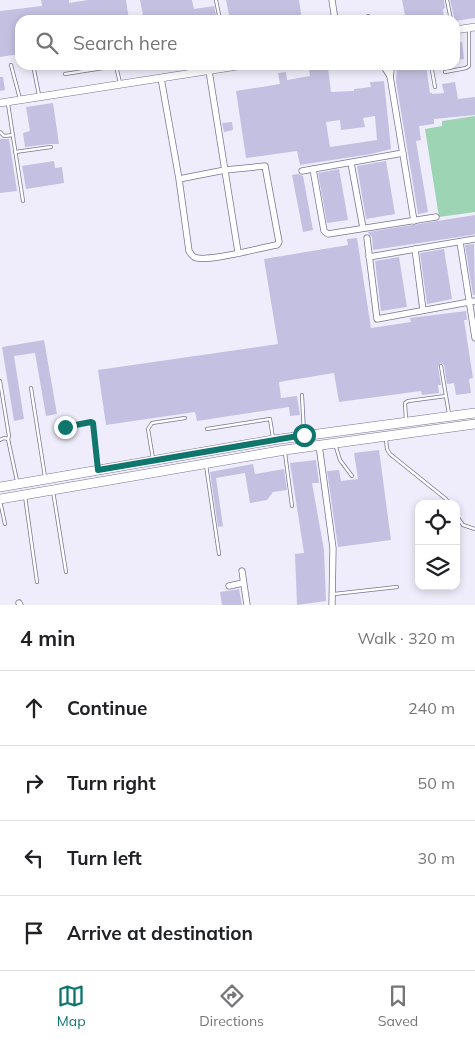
<!DOCTYPE html>
<meta charset="utf-8">
<style>
:root{--surface:#fff;--page:#f6f6f6;--text:#202124;--muted:#757577;--line:#e0e0e0;--accent:#0f766e}
body{margin:0;font-family:Mulish,sans-serif;background:var(--page);color:var(--text)}
.controls{position:absolute;right:15px;bottom:15px;display:grid;overflow:hidden;border-radius:10px;box-shadow:0 2px 8px #0003}
.controls button{width:45px;height:45px;display:grid;place-items:center;padding:0;border:0;border-bottom:1px solid var(--line);background:var(--surface);color:var(--text);font:25px sans-serif}
.stop{position:absolute;width:15px;height:15px;margin:-11px;border:4px solid #0f766e;border-radius:50%;background:#fff}
.stop.end{background:#0f766e;border-color:#fff;box-shadow:0 1px 5px #0008}
.list{margin:0;padding:0;list-style:none}
h2{display:flex;justify-content:space-between;align-items:center;height:65px;margin:0;padding:0 20px;font-size:21px}
h2 small{font-size:16px;font-weight:400;color:var(--muted)}
.list li{display:grid;grid-template-columns:32px 1fr auto;gap:15px;align-items:center;box-sizing:border-box;height:75px;padding:0 20px;border-top:1px solid var(--line)}
.list b{display:block;font-size:19px;white-space:nowrap}
.list em{font-size:16px;font-style:normal;color:var(--muted)}
.icon{flex:none;width:28px;height:28px;fill:none;stroke:currentColor;stroke-width:2;stroke-linecap:round;stroke-linejoin:round}
.map{position:relative;flex:none;width:475px;height:605px;overflow:hidden}
.search{position:absolute;background:var(--surface);box-shadow:0 2px 8px #0003;left:15px;right:15px;top:15px;height:55px;display:flex;align-items:center;gap:12px;box-sizing:border-box;padding:0 18px;border-radius:15px;color:var(--muted);font-size:19px}
.sheet{height:365px;background:var(--surface)}
nav{display:flex;justify-content:space-around;align-items:center;box-sizing:border-box;height:70px;border-top:1px solid var(--line);background:var(--surface);font-size:14px;color:var(--muted)}
nav a{display:grid;justify-items:center;gap:2px}
nav .on{color:var(--accent)}
.map>svg:first-child{display:block}
.green{fill:#9dd4b4}
.building{fill:#c4c0e1;fill-rule:evenodd}
.lines{fill:none;stroke-linecap:round;stroke-linejoin:round}
.service-casing{stroke:#787493;stroke-width:4}
.minor-casing{stroke:#787493;stroke-width:7}
.tertiary-casing{stroke:#787493;stroke-width:8}
.primary-casing{stroke:#787493;stroke-width:10}
.service{stroke:#fff;stroke-width:2.5}
.minor{stroke:#fff;stroke-width:5.5}
.tertiary{stroke:#fff;stroke-width:7}
.primary{stroke:#fff;stroke-width:9}
.route{stroke:#0f766e;stroke-width:6}
</style>
<div class="map">
<svg width="475" height="605" viewBox="0 0 475 605">
<rect width="100%" height="100%" fill="#efedfb"/>
<path class="green" d="M475,116V212L439,217L425,129L442,126V121Z"/>
<g class="building">
<path d="M41,0H69V3L88,0H126L129,20H20V54L0,57V11L42,6Z"/>
<path d="M140,0H192L194,9L214,6L217,20H144Z"/>
<path d="M226,0H299L302,20H230Z"/>
<path d="M402,0H444L445,8L443,9L444,20H406Z"/>
<path d="M450,0H475V18L455,21Z"/>
<path d="M462,42L464,59L455,60V43Z"/>
<path d="M397,65H426L430,93H432V94L444,93L442,84L455,82L458,99L475,97V115L434,119V124L419,126L421,140L416,141L428,212L418,214L396,81Z"/>
<path d="M320,67L321,69L328,68L331,92L354,91V89L371,87L370,82L384,81L391,149L371,154L300,165L297,151L246,158L236,91L280,84L278,73L286,72L287,80L310,76L309,69ZM375,116L377,140L330,147L326,122L340,120L341,130L365,127L363,118Z"/>
<path d="M0,77H3L5,90L0,91Z"/>
<path d="M53,103L59,144H51L25,147L23,133L30,131L26,107Z"/>
<path d="M232,122L233,130L224,132L222,123Z"/>
<path d="M0,139H9L17,191L0,193Z"/>
<path d="M54,161L55,168L62,167L64,183L26,189L22,166Z"/>
<path d="M386,161L395,214L366,219L357,166Z"/>
<path d="M339,169L348,220L327,223L318,173Z"/>
<path d="M298,174L303,176L313,230L303,232L292,175Z"/>
<path d="M475,215V234L472,235L373,250L372,237L369,234L368,232Z"/>
<path d="M357,238L371,328L411,322L410,318L466,311L467,320H464L473,378L469,379L471,393L456,395L454,383L447,384L444,365L441,363L438,366L441,385H438L439,393L422,395L421,391L339,402L334,373L279,382L281,398L297,396L300,415L290,416L289,407L197,421L195,412L106,425L98,370L278,344L264,259L348,245L347,239Z"/>
<path d="M474,244L475,295H473L465,245Z"/>
<path d="M444,249L452,299L427,304L420,253Z"/>
<path d="M399,257L407,307L381,311L375,261Z"/>
<path d="M44,340L57,414L46,416L35,353L14,356L24,419L14,421L2,347Z"/>
<path d="M379,450L391,540L338,547L327,471L339,470L341,481L358,479L354,453Z"/>
<path d="M316,460L319,483H312L324,550L326,601L297,605L295,554L304,553L290,463Z"/>
<path d="M253,464L255,474L284,469L287,490L273,492L267,500L250,503L245,473L216,478L223,526L218,527L210,472Z"/>
<path d="M239,589L242,605H222L220,592Z"/>
</g>
<g class="lines">
<defs>
<g id="service">
<path d="M216,0L220,20"/>
<path d="M447,0L451,20"/>
<path d="M368,16L375,20"/>
<path d="M11,65L20,99"/>
<path d="M33,65L39,95"/>
<path d="M431,65L435,87"/>
<path d="M445,72L466,68L469,66V28"/>
<path d="M65,74L116,66L120,83"/>
<path d="M8,104L23,201"/>
<path d="M0,132L4,136L13,135"/>
<path d="M15,152L51,147"/>
<path d="M441,366L449,414"/>
<path d="M0,381L9,436L8,439L4,438L0,440"/>
<path d="M31,388L45,477"/>
<path d="M302,395L304,434"/>
<path d="M406,420L405,403L408,401L446,396"/>
<path d="M65,427L91,422L93,423L98,467"/>
<path d="M207,429L270,419L273,438"/>
<path d="M8,439L17,481"/>
<path d="M386,439L387,449L390,454L446,499L449,504"/>
<path d="M335,444L340,460L352,476"/>
<path d="M285,453L292,506"/>
<path d="M153,459L148,429L152,423L185,418"/>
<path d="M206,465L219,554"/>
<path d="M53,491L66,572"/>
<path d="M25,496L37,582"/>
<path d="M0,501L5,524"/>
<path d="M456,515L463,525L475,529"/>
<path d="M334,594L397,587"/>
</g>
<g id="minor">
<path d="M332,0L335,20"/>
<path d="M383,65L390,76L414,221"/>
<path d="M209,71L238,252"/>
<path d="M390,76L392,65"/>
<path d="M161,78L179,179L189,251C191,254 193,258 197,258C213,261 259,248 277,245L279,242L265,166L225,170L179,179"/>
<path d="M351,163L363,228"/>
<path d="M313,169L324,231L328,234L436,217"/>
<path d="M302,171L403,153"/>
<path d="M367,238L377,319L475,301"/>
<path d="M460,242L475,338"/>
<path d="M415,249L423,310"/>
<path d="M369,257L475,239"/>
<path d="M319,445L333,548L332,605"/>
<path d="M242,571L247,605"/>
<path d="M229,586L243,583"/>
<path d="M19,603L20,605"/>
</g>
<g id="tertiary">
<path d="M455,30L475,27"/>
<path d="M0,103L244,65"/>
</g>
<g id="primary">
<path d="M0,487L273,440L475,413"/>
<path d="M0,499L285,450L475,424"/>
</g>
</defs>
<use href="#service" class="service-casing"/>
<use href="#minor" class="minor-casing"/>
<use href="#tertiary" class="tertiary-casing"/>
<use href="#primary" class="primary-casing"/>
<use href="#service" class="service"/>
<use href="#minor" class="minor"/>
<use href="#tertiary" class="tertiary"/>
<use href="#primary" class="primary"/>
</g>
<g class="lines">
<path class="route" d="M65,427L91,422L93,423L98,470L304,435"/>
</g>
</svg>
<div class="controls">
<button><svg class="icon" aria-label="locate" viewBox="0 0 24 24"><circle cx="12" cy="12" r="6"/><path d="M12 2v4M12 18v4M2 12h4M18 12h4"/></svg></button>
<button><svg class="icon" aria-label="layers" viewBox="0 0 24 24"><path d="M12 4l9 5-9 5-9-5zM3 14l9 5 9-5"/></svg></button>
</div>
<div class="stop" style="left:304px;top:435px"></div>
<div class="stop end" style="left:65px;top:427px"></div>
<div class="search"><svg class="icon" aria-label="search" viewBox="0 0 24 24"><circle cx="10" cy="10" r="6"/><path d="M15 15l6 6"/></svg>Search here</div>
</div>
<section class="sheet">
<h2>4 min<small>Walk · 320 m</small></h2>
<ul class="list">
<li><svg class="icon" aria-label="ahead" viewBox="0 0 24 24"><path d="M12 20V5M6 11l6-6 6 6"/></svg><div><b>Continue</b></div><em>240 m</em></li>
<li><svg class="icon" aria-label="right" viewBox="0 0 24 24"><path d="M7 20v-9h11M14 6l5 5-5 5"/></svg><div><b>Turn right</b></div><em>50 m</em></li>
<li><svg class="icon" aria-label="left" viewBox="0 0 24 24"><path d="M17 20v-9H6M10 6l-5 5 5 5"/></svg><div><b>Turn left</b></div><em>30 m</em></li>
<li><svg class="icon" aria-label="arrive" viewBox="0 0 24 24"><path d="M6 21V4h12l-3 4 3 4H6"/></svg><div><b>Arrive at destination</b></div></li>
</ul>
</section>
<nav>
<a class="on"><svg class="icon" aria-label="map" viewBox="0 0 24 24"><path d="M3 6l6-2 6 2 6-2v14l-6 2-6-2-6 2zM9 4v14M15 6v14"/></svg>Map</a>
<a><svg class="icon" aria-label="directions" viewBox="0 0 24 24"><path d="M12 3l9 9-9 9-9-9zM9 14v-3h6M13 9l2 2-2 2"/></svg>Directions</a>
<a><svg class="icon" aria-label="saved" viewBox="0 0 24 24"><path d="M7 4h10v16l-5-4-5 4z"/></svg>Saved</a>
</nav>
